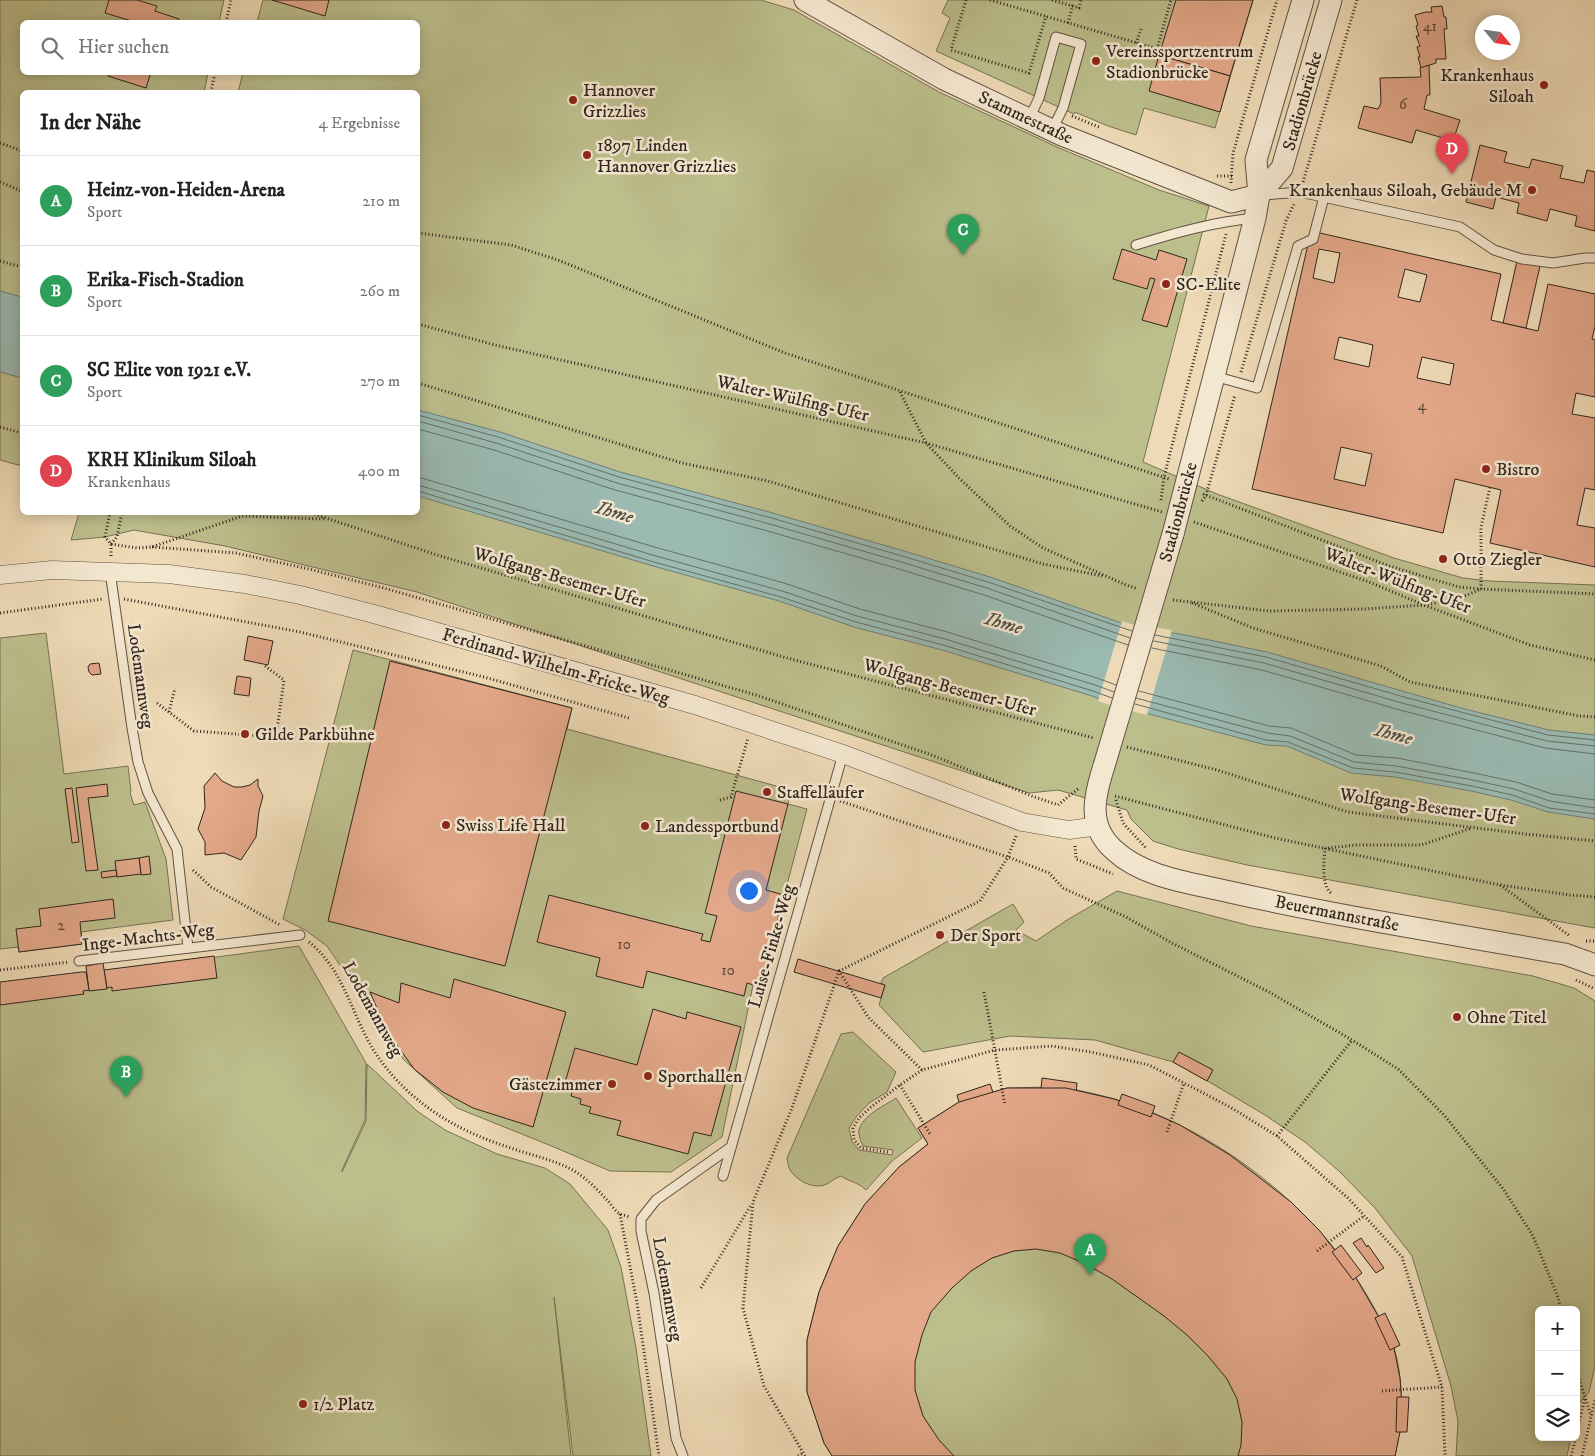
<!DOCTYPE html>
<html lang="de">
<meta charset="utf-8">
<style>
:root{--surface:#fff;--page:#f6f6f6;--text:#222;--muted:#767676;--line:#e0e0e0;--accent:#8f2418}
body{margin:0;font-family:"IM FELL DW Pica",serif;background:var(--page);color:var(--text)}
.controls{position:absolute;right:15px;bottom:15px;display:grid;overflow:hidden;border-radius:8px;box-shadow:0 2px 12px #0003}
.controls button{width:45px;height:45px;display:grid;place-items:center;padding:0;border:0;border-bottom:1px solid var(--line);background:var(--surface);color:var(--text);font:25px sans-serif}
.compass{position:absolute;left:1475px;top:15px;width:45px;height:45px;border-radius:50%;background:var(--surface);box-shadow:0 2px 12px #0003;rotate:119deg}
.you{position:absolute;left:748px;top:890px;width:18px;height:18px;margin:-12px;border:4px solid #fff;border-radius:50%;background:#1a73e8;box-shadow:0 0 0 8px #1a73e833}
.badge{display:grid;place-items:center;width:32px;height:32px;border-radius:50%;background:var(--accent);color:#fff;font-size:16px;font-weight:700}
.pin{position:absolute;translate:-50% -41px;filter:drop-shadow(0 1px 2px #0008)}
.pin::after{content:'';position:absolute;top:26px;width:18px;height:15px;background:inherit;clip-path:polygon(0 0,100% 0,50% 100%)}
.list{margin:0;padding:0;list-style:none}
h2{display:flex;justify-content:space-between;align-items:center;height:65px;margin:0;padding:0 20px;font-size:21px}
h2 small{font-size:16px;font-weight:400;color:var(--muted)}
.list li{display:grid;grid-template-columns:32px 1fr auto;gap:15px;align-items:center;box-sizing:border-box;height:90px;padding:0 20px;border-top:1px solid var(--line)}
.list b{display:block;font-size:19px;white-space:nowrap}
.list p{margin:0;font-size:16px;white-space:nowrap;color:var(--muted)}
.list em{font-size:16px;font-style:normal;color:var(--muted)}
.icon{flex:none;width:28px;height:28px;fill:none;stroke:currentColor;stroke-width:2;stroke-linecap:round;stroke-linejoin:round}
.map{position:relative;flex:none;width:1595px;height:1456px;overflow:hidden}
.search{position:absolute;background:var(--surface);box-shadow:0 2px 12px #0003;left:20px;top:20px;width:400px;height:55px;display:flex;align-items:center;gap:12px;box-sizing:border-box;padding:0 18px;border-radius:8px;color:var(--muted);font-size:19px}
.panel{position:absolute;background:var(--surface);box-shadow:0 2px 12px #0003;left:20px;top:90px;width:400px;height:425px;border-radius:8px}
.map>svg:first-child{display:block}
.green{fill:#bcbe8c;stroke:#767255}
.water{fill:#9abab2;stroke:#707e77}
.pier{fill:#eedab6}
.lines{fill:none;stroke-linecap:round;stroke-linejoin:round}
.shore{stroke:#657068;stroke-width:1}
.building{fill:#e3a889;stroke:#30251e;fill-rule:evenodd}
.service-casing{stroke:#605244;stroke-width:11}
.minor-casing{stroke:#605244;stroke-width:19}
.tertiary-casing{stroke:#605244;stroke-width:23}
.path{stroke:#30251e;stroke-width:3;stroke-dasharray:1 2.5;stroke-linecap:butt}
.service{stroke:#f4e7d0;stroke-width:9}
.minor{stroke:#f4e7d0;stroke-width:18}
.tertiary{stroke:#f4e7d0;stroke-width:21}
.tertiary-bridge-casing{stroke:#605244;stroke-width:23;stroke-linecap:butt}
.tertiary-bridge{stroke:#f4e7d0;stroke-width:21}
.poi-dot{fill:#8f2418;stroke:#f4e7d0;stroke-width:2}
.labels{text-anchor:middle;stroke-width:5;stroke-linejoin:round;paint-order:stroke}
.number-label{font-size:15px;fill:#5d4639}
.poi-label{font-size:18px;fill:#30251e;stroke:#f4e7d0;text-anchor:start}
.street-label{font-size:18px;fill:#30251e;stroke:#f4e7d0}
.water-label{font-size:19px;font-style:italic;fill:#4a4a43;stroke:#f4e7d0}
</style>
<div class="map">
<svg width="1595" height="1456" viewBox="0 0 1595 1456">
<rect width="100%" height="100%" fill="#eedab6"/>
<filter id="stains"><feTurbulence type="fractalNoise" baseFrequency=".004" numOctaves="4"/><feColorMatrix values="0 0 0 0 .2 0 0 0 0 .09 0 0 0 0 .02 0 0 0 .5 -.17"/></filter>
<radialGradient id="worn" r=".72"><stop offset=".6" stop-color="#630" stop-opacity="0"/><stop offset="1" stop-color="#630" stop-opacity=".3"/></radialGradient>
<g class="green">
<path d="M0,0H224L219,22H22V72L208,73L204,92H22V466L0,460Z"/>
<path d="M263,0H761L794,10L939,92L1057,147L1159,190L1209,206L1143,462L1217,494L1394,558L1463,578L1489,581L1595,585V928L1247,865L1178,849L1153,841L1131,819L1127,810L1058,790L1029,793L417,592L225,546L134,530L105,537L71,540L79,513L418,512V92H238L243,73L418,72V22H257Z"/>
<path d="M948,0H1253L1215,128L1144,108L1136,135L1108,126L1075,112L1074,114L936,51L950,18L942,13Z"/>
<path d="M46,633L64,774L128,766L131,792L130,793L134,805L145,802L166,859L173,920L81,932L82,944L19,952L18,947L0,949V638Z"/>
<path d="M353,650L572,708L567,729L791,790L788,804L807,809L760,987L753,985L722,1137L671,1172L610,1171L554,1147L457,1108L403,1059L327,946L305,930L283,919Z"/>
<path d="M1117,891L1251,926L1533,976L1574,988L1595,1001V1366L1589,1392L1578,1405L1576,1413V1310H1539V1437H1571L1567,1456H1456L1458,1421L1451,1386L1412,1256L1375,1208L1340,1172L1305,1142L1265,1115L1211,1083L1173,1062L1095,1040L1010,1036L923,1052L879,1005L885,985L881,983L883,978L1013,904L1024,922L1016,930L1036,941L1067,920Z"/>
<path d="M299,946L366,1063L365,1120L342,1170V1172L366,1121L367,1064L417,1111L445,1130L497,1154L545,1168L570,1184L608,1230L621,1267L636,1348L651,1456H573L554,1297L571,1456H0V986Z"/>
<path d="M853,1032L896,1072L887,1092L869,1103L856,1117L849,1128L852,1142L859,1150L892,1155L893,1150L863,1146C861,1141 858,1135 859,1130C863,1115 884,1106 896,1098L922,1138L892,1161L866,1190C856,1181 852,1183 841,1176C835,1178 832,1181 827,1184C814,1190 797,1181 790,1170C788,1167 788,1162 787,1158L841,1034Z"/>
<path d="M1007,1088C1026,1088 1048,1086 1067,1088C1083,1091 1100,1095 1115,1099C1219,1131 1319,1209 1372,1304C1381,1321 1393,1340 1397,1359C1404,1391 1402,1424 1395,1456H832L824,1443L807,1392V1340L819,1292L838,1246L865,1204L899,1167L928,1144L918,1128L959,1102Z"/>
</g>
<g class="water">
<path d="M0,291L22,297V378L0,372Z"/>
<path d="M418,410L500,432L620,472L769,512L904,551L990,577L1130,626L1185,635L1267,652L1461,708L1549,730L1595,735V819L1548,812L1511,800L1471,791L1395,777L1351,773L1287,746L1266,745L1115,705L1092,696L942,650L854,627L779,601L653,566L418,496Z"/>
</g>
<path class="pier" d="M1122,621L1131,624L1172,630L1147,715L1115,707L1098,701Z"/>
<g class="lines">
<g class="shore">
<path d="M418,415L498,437L619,477L768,517L902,556L988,582L1132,631"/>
<path d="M418,421L496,443L617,483L766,523L901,562L987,588L1130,638"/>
<path d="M418,429L494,450L615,490L764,530L899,569L984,595L1128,645"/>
<path d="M418,477L658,548L784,583L860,609L947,632L1097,678L1116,685"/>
<path d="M418,485L656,556L782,591L857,616L945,639L1095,685L1114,692"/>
<path d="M418,491L654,562L781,597L856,622L943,645L1093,691L1112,698"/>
<path d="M1155,635L1266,657L1404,697L1548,735L1595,740"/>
<path d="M1154,641L1264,663L1402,703L1547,741L1595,746"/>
<path d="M1152,648L1262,670L1400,710L1545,748L1595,754"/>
<path d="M1139,691L1269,726L1291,728L1356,755L1397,758L1474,773L1516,782L1552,794L1595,800"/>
<path d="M1136,698L1267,733L1290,736L1354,762L1396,766L1473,780L1514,789L1550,801L1595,808"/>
<path d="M1135,704L1266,740L1288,742L1353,768L1395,772L1472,786L1512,795L1549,808L1595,814"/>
</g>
</g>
<g class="building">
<path d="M109,0H137L157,6L155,11L179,19L178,22H135L105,13Z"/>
<path d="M272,0H329L325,16Z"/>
<path d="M1176,0H1253L1230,76L1159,55Z"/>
<path d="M1442,6L1444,17H1446L1447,29H1444L1446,59H1436V63L1421,68L1418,57H1420L1417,47L1420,46L1416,36H1419L1416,26L1418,25L1415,15L1426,12H1432L1431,7Z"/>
<path d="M1159,55L1230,76L1220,112L1149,91Z"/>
<path d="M1429,65L1430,95H1427L1424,109L1460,120L1453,141L1416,130L1412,143L1358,128L1364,106L1378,109L1381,103L1380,78L1421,77L1420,68Z"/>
<path d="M109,72H151L146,88L108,76Z"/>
<path d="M1480,145L1507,152L1504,162L1529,168L1532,159L1563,166L1560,178L1584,183L1587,170L1595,172V231L1575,226L1577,216L1550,209L1547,221L1517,213L1519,203L1496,197L1493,209L1466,202Z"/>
<path d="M1311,231L1501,274L1491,320L1538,331L1548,284L1595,294V326L1592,339L1595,340V397L1576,393L1572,414L1595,418V490L1585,488L1577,525L1595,528V567L1490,543L1501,490L1455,479L1443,533L1252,489ZM1319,249L1340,253L1334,283L1313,278ZM1405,269L1427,275L1420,302L1398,297ZM1339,337L1373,345L1369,367L1334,359ZM1422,357L1454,364L1450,385L1417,378ZM1341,447L1372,454L1365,486L1334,479Z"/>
<path d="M1122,249L1156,260L1159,250L1187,259L1167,327L1142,320L1155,279L1150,278L1147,289L1113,279Z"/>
<path d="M1517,261L1540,266L1526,328L1503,323Z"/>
<path d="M248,636L273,641L268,665L244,660Z"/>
<path d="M390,661L572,708L505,966L328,921Z"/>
<path d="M99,663L101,674L92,675L89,672L88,667L90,664Z"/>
<path d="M237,676L251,678L249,696L234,694Z"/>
<path d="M215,773L222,781L234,787H242L250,785L258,779V786L263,796L259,811L256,837L241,860L224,853L205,855V842L198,829L205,808L204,786Z"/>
<path d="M107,784L108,796L88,798L98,870L86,871L76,788Z"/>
<path d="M72,788L79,842L72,843L65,789Z"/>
<path d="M736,791L788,804L766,890L784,895L760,987L747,983L744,996L647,971L643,988L596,976L600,958L537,942L549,895L703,934L701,940L710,942L717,916L705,913Z"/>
<path d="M149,856L151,874L141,875L139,858Z"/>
<path d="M139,858L141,874L117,877L115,861Z"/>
<path d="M116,870L117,876L102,878L101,872Z"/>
<path d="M113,899L115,918L80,922L82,944L19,952L16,929L41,926L39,909Z"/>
<path d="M214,956L217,978L112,991V987L107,988L104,970Z"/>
<path d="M798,959L885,985L881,998L794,972Z"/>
<path d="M103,963L107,989L89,991L86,966Z"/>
<path d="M81,972H86L89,990L83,991L84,994L0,1005V982Z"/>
<path d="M454,979L566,1012L533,1127L473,1108L443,1092L414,1069L387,1031L370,992L399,1003L401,983L450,998Z"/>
<path d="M653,1009L686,1019L687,1012L741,1027L711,1136L694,1132L688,1154L617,1135L621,1121L589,1113L591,1107L580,1104L581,1099L571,1096L573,1089L564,1086L575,1048L637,1065Z"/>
<path d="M1179,1052L1213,1070L1207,1081L1173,1062Z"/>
<path d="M1042,1078L1077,1083L1076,1094L1041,1089Z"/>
<path d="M990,1084L994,1095L960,1106L957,1095Z"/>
<path d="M1007,1088H1066L1114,1099L1148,1111L1180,1125L1230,1155L1291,1202L1320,1231L1356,1278L1380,1319L1394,1348L1400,1378L1402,1406L1400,1432L1395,1456H1238L1241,1445L1242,1422L1237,1399L1227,1379L1208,1356L1187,1335L1164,1316L1112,1279L1086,1264L1060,1253L1036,1249L1014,1251L992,1258L971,1271L952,1288L931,1312L922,1335L915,1362V1390L923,1416L939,1440L954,1456H832L824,1443L807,1392V1340L819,1292L838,1246L865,1204L899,1167L928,1144L918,1128L959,1102Z"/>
<path d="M1122,1094L1155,1106L1151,1117L1118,1105Z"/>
<path d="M1361,1238L1367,1247L1368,1245L1384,1268L1376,1273L1353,1243Z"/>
<path d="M1341,1245L1362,1273L1353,1280L1332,1252Z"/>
<path d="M1385,1313L1400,1345L1390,1350L1375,1318Z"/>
<path d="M1397,1397H1409L1407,1432H1396Z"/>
</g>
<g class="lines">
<defs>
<g id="service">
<path d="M1029,119L1039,98L1056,37L1081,44L1063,108L1052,130"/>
<path d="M1262,195L1300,192L1460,227L1494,250L1522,259L1553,263L1585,258H1595"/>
<path d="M1136,245C1175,233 1213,222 1255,218"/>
<path d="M1214,376L1257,388L1298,246L1313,239L1324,197"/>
<path d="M110,571L132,728L138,762L148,793L177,849L188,948"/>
<path d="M79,961L300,935"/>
<path d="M723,1176L843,754"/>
<path d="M683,1456L676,1438L654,1293L641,1231V1219L656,1200L731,1147"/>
</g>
<path id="minor" d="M0,575L52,570L169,574L245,584L300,595L374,614L695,705L843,754L1022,822L1069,830L1098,826"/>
<g id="tertiary">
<path d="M805,0L944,79L1062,135L1231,202L1259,195"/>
<path d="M1259,195L1282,168L1331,0"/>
<path d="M1173,534L1255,218L1259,195L1256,160L1303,0"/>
<path d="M1104,766C1094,797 1087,826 1114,850C1144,878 1192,883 1230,892C1341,917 1453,934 1565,954L1595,965"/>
</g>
</defs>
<use href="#service" class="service-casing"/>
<use href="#minor" class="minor-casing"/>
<use href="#tertiary" class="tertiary-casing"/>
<g class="path">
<path d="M966,0L951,50L1029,73L1046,16"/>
<path d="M990,0L1161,50"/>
<path d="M1052,0L1079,8L1081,0"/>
<path d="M226,22L231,0"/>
<path d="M1068,23L1073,4"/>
<path d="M1136,43L1141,29"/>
<path d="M1157,49L1171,0"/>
<path d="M211,92L215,72"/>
<path d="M1072,116L1101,128"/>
<path d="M0,143L22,151"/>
<path d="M1217,176H1232"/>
<path d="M0,182L22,191"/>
<path d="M1303,182L1357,0"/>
<path d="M1231,183L1233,153L1277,0"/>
<path d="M418,233L511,245L558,260L785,353L1169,479"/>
<path d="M0,261L22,267"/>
<path d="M418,324L495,345L926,443L1162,512"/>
<path d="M1241,372L1286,221L1294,204"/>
<path d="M418,383L682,463L768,481L1043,564L1102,576"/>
<path d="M900,392L926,443L959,478L1010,526L1043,548L1126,585L1138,589"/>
<path d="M0,427L22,433"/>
<path d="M1203,494L1389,566L1459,587L1481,589L1595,594"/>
<path d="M1161,500L1164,477L1226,234"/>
<path d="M1202,501L1206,495L1235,395"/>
<path d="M110,512L105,537L111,544L137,548L152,547L242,516L325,519"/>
<path d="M308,512L437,555L787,658L1094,738"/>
<path d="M1194,522L1369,582L1424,605L1530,645L1595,660"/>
<path d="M111,544L117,537L122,512"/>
<path d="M152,547L236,553L309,569L384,588L756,695L929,754L1032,796L1058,805L1079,788"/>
<path d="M111,556V544"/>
<path d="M124,599L300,632L484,677L629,718"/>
<path d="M1173,600L1269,611L1365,609L1424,605L1455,600L1481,589V527L1490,487"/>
<path d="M1192,603L1253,628L1381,666L1410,682L1579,716L1595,717"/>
<path d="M0,613L103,599"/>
<path d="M265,666L284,680L276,737"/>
<path d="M157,703L194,731L335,741"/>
<path d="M169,712L175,688"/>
<path d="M1127,747L1217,770L1348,812L1525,834L1595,841"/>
<path d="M1115,796L1275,838L1500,885L1570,895L1595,897"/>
<path d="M720,800L731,797L748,738"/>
<path d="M1116,800L1123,823L1146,848"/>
<path d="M840,801L1008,857L1049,873L1063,888L1126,917L1170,942L1269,992L1352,1040L1398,1069L1444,1115L1504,1190L1533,1236L1558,1297L1561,1310"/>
<path d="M1075,846L1076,859L1113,874"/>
<path d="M1325,848C1324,860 1321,885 1331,893"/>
<path d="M1328,848L1356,845H1421L1472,828"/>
<path d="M193,870L211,887L280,925"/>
<path d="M1500,885L1570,936"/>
<path d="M1586,941H1595"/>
<path d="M309,942C347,972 353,1024 381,1061C414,1106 460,1132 511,1148C533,1156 556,1160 576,1172C587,1179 598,1190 607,1200C611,1204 615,1211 620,1214C622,1215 627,1216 630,1217"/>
<path d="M0,970L69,962"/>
<path d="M839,971L980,901L1008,857L1016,836"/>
<path d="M1576,980L1595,989"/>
<path d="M984,992L1005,1105"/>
<path d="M900,1085L930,1134"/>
<path d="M1167,1132L1184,1083"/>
<path d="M1277,1136L1352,1040"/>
<path d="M888,1152L861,1148L854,1140L853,1128L859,1118L871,1107L900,1085L922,1070L995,1050L1051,1046L1091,1052L1149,1065L1184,1083L1230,1107L1277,1136L1349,1199L1402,1257L1442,1387L1445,1456"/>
<path d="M620,1214L637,1303L659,1456"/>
<path d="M1317,1251L1364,1216"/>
<path d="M701,1288L751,1205"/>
<path d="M1576,1369L1591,1416"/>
<path d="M1382,1391L1442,1387"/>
<path d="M1576,1434L1585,1398"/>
<path d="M798,1456L803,1453"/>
<path d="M805,1456L764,1386L743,1308L753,1202L792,1108L839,971L868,1017L922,1070"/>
<path d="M1571,1456L1576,1437"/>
<path d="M1582,1456L1595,1400"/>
</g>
<use href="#service" class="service"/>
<use href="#minor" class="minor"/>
<use href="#tertiary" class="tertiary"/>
<defs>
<path id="tertiary-bridge" d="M1104,766L1173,534"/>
</defs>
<use href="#tertiary-bridge" class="tertiary-bridge-casing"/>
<use href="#tertiary-bridge" class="tertiary-bridge"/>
</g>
<g class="poi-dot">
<circle cx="1096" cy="61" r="5"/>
<circle cx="1544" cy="85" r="5"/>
<circle cx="573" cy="100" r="5"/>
<circle cx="587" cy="155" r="5"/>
<circle cx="1532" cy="190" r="5"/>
<circle cx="1166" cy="284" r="5"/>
<circle cx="1486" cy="469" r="5"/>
<circle cx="1443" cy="559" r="5"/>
<circle cx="245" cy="734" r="5"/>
<circle cx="767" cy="792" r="5"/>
<circle cx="446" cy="825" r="5"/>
<circle cx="645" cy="826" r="5"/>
<circle cx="940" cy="935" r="5"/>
<circle cx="1457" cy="1017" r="5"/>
<circle cx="648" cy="1076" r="5"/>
<circle cx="612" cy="1084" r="5"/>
<circle cx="303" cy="1404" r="5"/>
</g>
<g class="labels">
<g class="number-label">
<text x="1430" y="31">41</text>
<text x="1403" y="109">6</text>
<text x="1422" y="410">4</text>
<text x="61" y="930">2</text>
<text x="624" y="949">10</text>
<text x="728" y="975">10</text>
</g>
<g class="poi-label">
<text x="1106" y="57">Vereinssportzentrum<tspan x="1106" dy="21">Stadionbrücke</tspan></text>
<text x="1534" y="81" text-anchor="end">Krankenhaus<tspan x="1534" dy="21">Siloah</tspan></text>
<text x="583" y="96">Hannover<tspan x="583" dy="21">Grizzlies</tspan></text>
<text x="597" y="151">1897 Linden<tspan x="597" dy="21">Hannover Grizzlies</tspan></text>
<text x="1522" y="196" text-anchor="end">Krankenhaus Siloah, Gebäude M</text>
<text x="1176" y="290">SC-Elite</text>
<text x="1496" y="475">Bistro</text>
<text x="1453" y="565">Otto Ziegler</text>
<text x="255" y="740">Gilde Parkbühne</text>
<text x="777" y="798">Staffelläufer</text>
<text x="456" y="831">Swiss Life Hall</text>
<text x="655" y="832">Landessportbund</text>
<text x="950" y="941">Der Sport</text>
<text x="1467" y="1023">Ohne Titel</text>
<text x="658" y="1082">Sporthallen</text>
<text x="602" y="1090" text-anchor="end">Gästezimmer</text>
<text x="313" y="1410">1/2 Platz</text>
</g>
<g class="street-label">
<text transform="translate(1302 101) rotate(-74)" y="6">Stadionbrücke</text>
<text transform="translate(1026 117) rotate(25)" y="6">Stammestraße</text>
<text transform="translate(793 398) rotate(13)" y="6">Walter-Wülfing-Ufer</text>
<text transform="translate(1178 512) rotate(-75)" y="6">Stadionbrücke</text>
<text transform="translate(560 577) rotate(16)" y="6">Wolfgang-Besemer-Ufer</text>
<text transform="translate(1398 580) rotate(21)" y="6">Walter-Wülfing-Ufer</text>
<text transform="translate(556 666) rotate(16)" y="6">Ferdinand-Wilhelm-Fricke-Weg</text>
<text transform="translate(141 676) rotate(82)" y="6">Lodemannweg</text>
<text transform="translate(950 687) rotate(15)" y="6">Wolfgang-Besemer-Ufer</text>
<text transform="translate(1428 806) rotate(8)" y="6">Wolfgang-Besemer-Ufer</text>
<text transform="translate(1337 913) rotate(11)" y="6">Beuermannstraße</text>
<text transform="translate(148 937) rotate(-7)" y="6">Inge-Machts-Weg</text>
<text transform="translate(771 946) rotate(-74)" y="6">Luise-Finke-Weg</text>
<text transform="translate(373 1009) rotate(61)" y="6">Lodemannweg</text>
<text transform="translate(668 1289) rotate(80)" y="6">Lodemannweg</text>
</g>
<g class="water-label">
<text transform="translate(615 511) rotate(16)" y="7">Ihme</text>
<text transform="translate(1004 622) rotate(16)" y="7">Ihme</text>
<text transform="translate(1394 733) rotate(15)" y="7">Ihme</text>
</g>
</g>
<rect width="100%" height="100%" filter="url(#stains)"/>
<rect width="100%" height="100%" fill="url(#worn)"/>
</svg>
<div class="controls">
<button>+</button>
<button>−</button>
<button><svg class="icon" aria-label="layers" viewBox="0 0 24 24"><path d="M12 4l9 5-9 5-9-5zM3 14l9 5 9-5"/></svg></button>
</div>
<svg class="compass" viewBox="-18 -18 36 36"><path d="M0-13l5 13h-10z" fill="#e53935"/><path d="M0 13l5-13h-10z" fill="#767676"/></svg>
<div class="you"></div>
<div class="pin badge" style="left:1090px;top:1275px;background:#2e9e5b">A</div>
<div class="pin badge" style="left:126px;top:1097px;background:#2e9e5b">B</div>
<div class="pin badge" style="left:963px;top:255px;background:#2e9e5b">C</div>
<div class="pin badge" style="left:1452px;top:174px;background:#e0444e">D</div>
<div class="search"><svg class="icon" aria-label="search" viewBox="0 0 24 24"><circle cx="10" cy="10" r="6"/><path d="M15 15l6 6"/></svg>Hier suchen</div>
<section class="panel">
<h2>In der Nähe<small>4 Ergebnisse</small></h2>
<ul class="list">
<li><span class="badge" style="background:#2e9e5b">A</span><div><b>Heinz-von-Heiden-Arena</b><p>Sport</p></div><em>210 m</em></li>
<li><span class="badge" style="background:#2e9e5b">B</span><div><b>Erika-Fisch-Stadion</b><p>Sport</p></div><em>260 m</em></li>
<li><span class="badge" style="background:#2e9e5b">C</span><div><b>SC Elite von 1921 e.V.</b><p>Sport</p></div><em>270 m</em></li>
<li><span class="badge" style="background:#e0444e">D</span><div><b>KRH Klinikum Siloah</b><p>Krankenhaus</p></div><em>400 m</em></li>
</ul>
</section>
</div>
